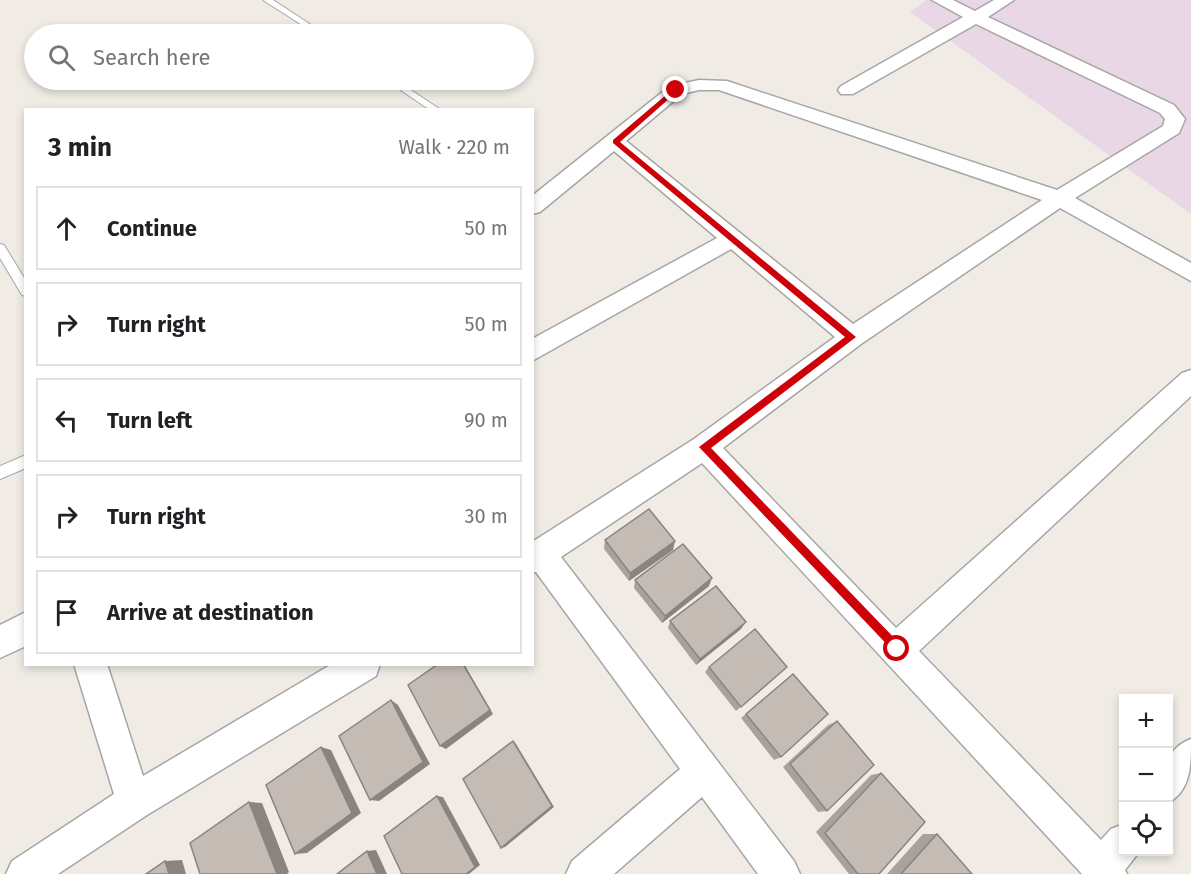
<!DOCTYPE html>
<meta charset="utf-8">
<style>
:root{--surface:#fff;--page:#f6f6f6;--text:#202124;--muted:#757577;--line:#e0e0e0}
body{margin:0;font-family:"Fira Sans",sans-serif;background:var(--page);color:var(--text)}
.controls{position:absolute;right:18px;bottom:18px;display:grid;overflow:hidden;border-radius:0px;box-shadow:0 3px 9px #0003}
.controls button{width:54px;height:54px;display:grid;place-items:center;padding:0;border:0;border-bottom:2px solid var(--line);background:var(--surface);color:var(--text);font:30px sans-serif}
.stop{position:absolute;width:18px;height:18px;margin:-14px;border:4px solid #ce0109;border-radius:50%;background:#fff}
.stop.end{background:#ce0109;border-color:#fff;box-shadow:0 2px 6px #0008}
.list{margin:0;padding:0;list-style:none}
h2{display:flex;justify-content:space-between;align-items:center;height:78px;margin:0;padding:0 24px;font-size:26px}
h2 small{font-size:20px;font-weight:400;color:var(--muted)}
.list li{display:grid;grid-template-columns:39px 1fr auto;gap:18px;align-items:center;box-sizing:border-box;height:84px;margin:0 12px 12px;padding:0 12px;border:2px solid var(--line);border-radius:0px}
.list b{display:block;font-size:22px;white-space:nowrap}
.list em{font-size:20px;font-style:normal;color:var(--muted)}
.icon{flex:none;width:33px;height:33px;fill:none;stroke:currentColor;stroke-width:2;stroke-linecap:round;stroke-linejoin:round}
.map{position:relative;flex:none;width:1191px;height:874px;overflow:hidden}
.search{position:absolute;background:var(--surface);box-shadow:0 3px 9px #0003;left:24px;top:24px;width:510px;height:66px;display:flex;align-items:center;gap:15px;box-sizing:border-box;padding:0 21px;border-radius:33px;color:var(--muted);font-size:22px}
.panel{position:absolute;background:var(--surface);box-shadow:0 3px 9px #0003;left:24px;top:108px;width:510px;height:558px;border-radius:0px}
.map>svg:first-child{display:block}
.industrial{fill:#e9d7e6}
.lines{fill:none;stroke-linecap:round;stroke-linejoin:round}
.lane-casing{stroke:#a6a6a6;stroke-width:2}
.street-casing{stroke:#a6a6a6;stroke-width:3}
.lane{fill:#fff;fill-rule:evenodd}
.street{fill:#fff;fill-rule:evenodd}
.wall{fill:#a9a19c}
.shaded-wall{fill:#8a837f}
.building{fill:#c5bbb5;stroke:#8a837f;stroke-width:1.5}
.route{fill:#ce0109}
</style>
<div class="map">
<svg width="1191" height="874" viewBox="0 0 1191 874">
<rect width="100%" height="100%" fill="#f0ece5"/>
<path class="industrial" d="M926,0H1191V214L910,12Z"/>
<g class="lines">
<defs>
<g id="lane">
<path d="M263,0H273L325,34H316Z"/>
<path d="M386,80H396L441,110H430Z"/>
<path d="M0,244L4,245L26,281V296L22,295L0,258Z"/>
<path d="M26,455V468L0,479V466Z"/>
</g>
<g id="street">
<path d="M932,0H953L975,11L994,0H1014L988,17L1174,105L1185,119L1179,133L1075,198L1191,263V281L1060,208L861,344L723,448L896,628L1182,373L1191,370V396L919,651L1101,840L1111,829L1124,824V852H1139L1125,870L1127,874H1082L702,463L561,557L794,861L800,874H758L702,797L614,874H566L572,861L680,769L536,572L532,573V542L694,439L835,337L731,249L532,361V339L717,238L614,151L540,212L532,214V196L670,86L699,80L727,81L1057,190L1163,126L1165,119L1160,113L976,24L853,94H841L838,90L841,86L963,17ZM699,90H719L1042,200L853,324L626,141L682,94Z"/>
<path d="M26,612V646L0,658V625Z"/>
<path d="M74,664H107L143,776L332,664H380L376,676L147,815L58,874H6L12,861L114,794Z"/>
<path d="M1191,739C1191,766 1191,790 1168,803C1168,774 1160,751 1191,739Z"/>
</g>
</defs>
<use href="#lane" class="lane-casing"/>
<use href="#street" class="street-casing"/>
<use href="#lane" class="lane"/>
<use href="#street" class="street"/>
</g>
<g class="wall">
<path d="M605,540L673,550L629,581L604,549Z"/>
<path d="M635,580L709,586L662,623L634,588Z"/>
<path d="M670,621L741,629L696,665L668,628Z"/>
<path d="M709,667H787L736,711L705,672Z"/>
<path d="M793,674L781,757L774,760L741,718Z"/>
<path d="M837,721L827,811L818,812L783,767L828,725Z"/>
<path d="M881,773L879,874H849L816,832L871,775Z"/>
<path d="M923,834H937L972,874H887Z"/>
</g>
<g class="shaded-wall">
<path d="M675,541L673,550L629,581L630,573Z"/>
<path d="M712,578L709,586L662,623L665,616Z"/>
<path d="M746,622L741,629L696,665L700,659Z"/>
<path d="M463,664H464L493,714L446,749L440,746Z"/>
<path d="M391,700L398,705L430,764L379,801L370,800Z"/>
<path d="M513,741L516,744L554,807L505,847L501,848Z"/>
<path d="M321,747L331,750L361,813L307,853L295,854Z"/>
<path d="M437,796L443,797L480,865L469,874H466Z"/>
<path d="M249,802L262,803L289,872L287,874H276Z"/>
<path d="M376,850L387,874H377L367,851Z"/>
<path d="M182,860L186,874H169L165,861Z"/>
</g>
<g class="building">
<path d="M649,509L675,541L630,573L605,540Z"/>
<path d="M683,544L712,578L665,616L635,580Z"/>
<path d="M716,586L746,622L700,659L670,621Z"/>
<path d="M755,629L787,667L741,707L709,667Z"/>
<path d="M438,664H463L490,710L440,746L408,685Z"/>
<path d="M793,674L828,714L781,757L746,714Z"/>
<path d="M391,700L423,762L370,800L339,736Z"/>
<path d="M837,721L874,765L827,811L790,764Z"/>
<path d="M513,741L552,806L501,848L463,779Z"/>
<path d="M321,747L352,813L295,854L266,785Z"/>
<path d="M881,773L925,822L879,874H858L825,833Z"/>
<path d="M437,796L475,867L466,874H402L384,836Z"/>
<path d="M249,802L277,874H200L190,843Z"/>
<path d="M937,834L972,874H901Z"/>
<path d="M367,851L377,874H337Z"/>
<path d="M165,861L169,874H146Z"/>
</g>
<path class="route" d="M673,89L679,90L620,142L856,337L711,448L901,645V653L897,655L699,447L845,337L613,143V140Z"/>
</svg>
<div class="controls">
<button>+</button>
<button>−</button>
<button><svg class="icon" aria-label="locate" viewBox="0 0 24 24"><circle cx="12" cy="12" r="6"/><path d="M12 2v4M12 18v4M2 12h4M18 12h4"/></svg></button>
</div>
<div class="stop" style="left:897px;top:649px"></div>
<div class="stop end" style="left:676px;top:90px"></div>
<div class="search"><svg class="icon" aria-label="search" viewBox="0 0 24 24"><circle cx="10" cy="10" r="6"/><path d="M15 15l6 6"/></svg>Search here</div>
<section class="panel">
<h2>3 min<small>Walk · 220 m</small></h2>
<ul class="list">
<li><svg class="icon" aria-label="ahead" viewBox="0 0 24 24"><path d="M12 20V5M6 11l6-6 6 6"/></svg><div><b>Continue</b></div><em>50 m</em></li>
<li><svg class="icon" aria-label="right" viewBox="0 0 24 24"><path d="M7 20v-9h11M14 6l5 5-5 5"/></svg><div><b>Turn right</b></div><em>50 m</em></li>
<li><svg class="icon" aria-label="left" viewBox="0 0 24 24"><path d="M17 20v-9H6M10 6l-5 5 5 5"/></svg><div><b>Turn left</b></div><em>90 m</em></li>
<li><svg class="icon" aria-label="right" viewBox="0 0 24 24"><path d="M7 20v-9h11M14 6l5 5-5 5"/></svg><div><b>Turn right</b></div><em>30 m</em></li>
<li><svg class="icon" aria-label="arrive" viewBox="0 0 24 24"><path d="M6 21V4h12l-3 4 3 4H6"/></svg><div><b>Arrive at destination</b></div></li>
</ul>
</section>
</div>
